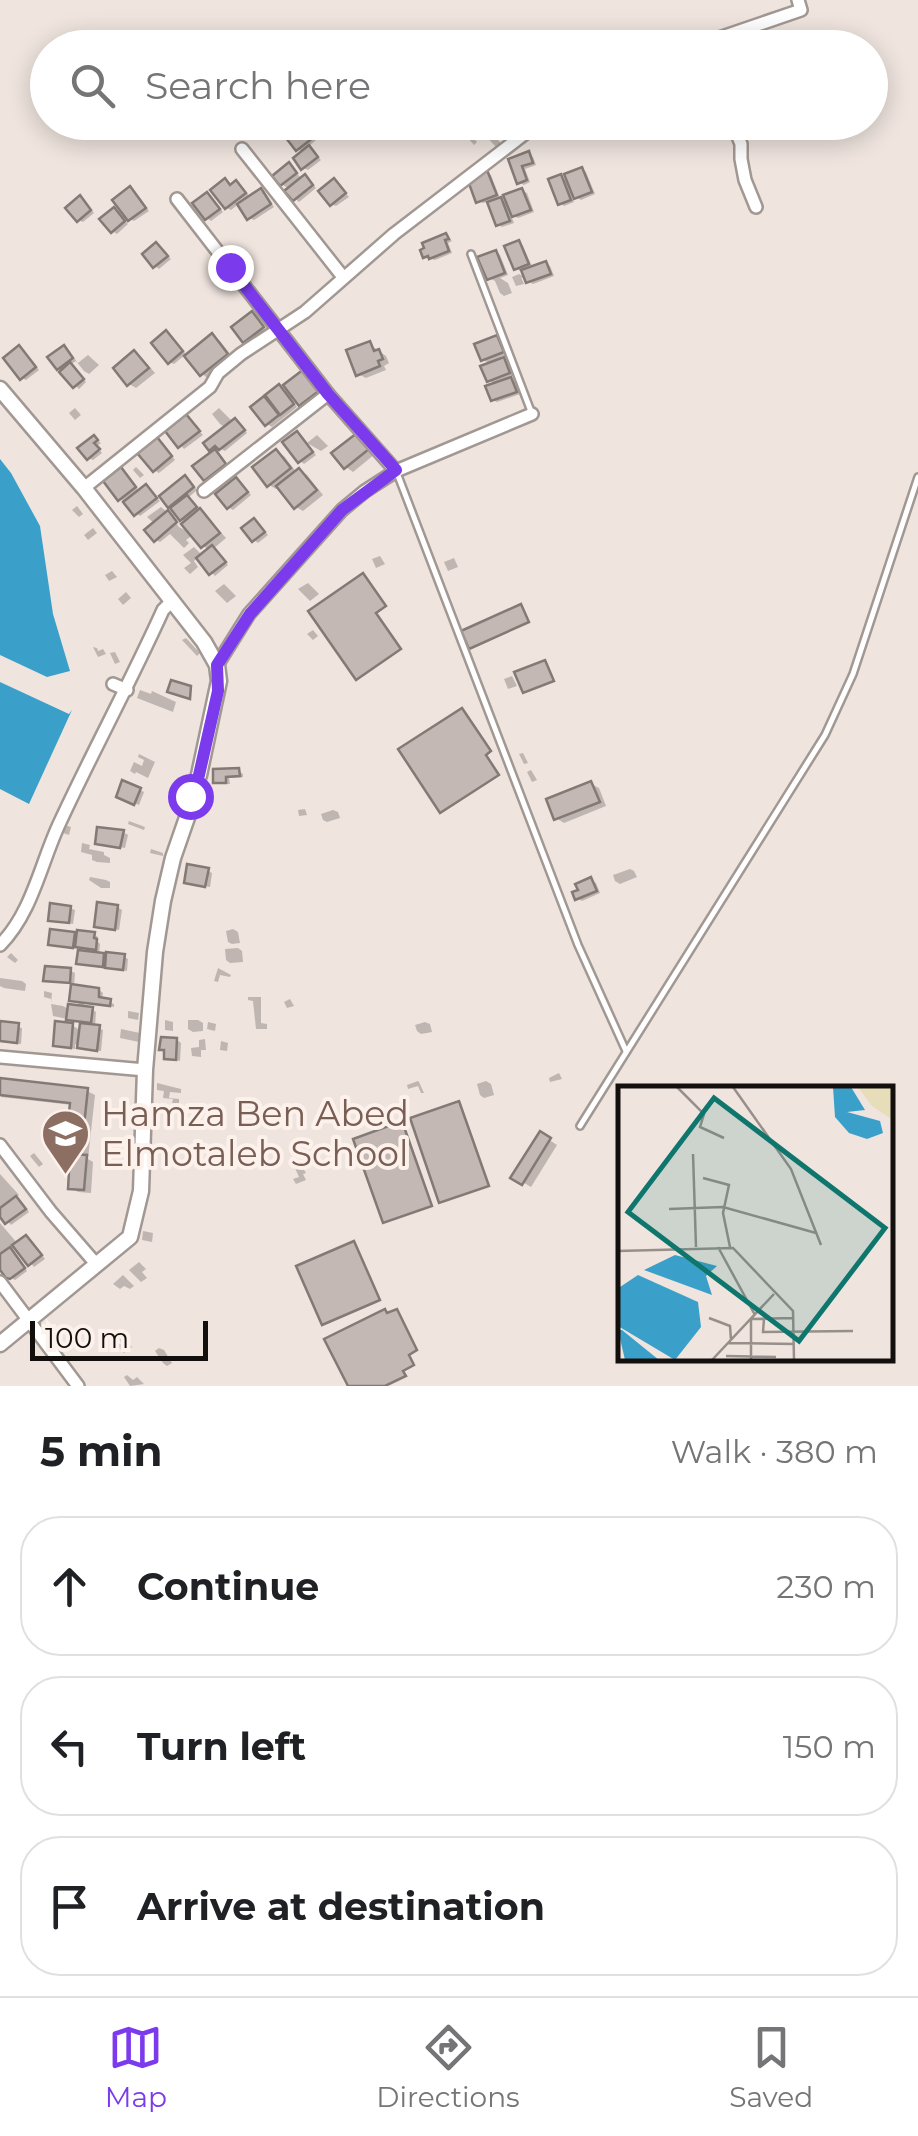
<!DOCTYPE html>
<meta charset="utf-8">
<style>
:root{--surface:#fff;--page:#f6f6f6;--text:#202124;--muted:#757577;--line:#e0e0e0;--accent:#7c3aed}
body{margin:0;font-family:Montserrat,sans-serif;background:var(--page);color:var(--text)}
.scale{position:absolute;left:30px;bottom:25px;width:178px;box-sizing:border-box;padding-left:10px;border:5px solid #130f0d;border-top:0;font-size:28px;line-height:35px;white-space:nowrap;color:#130f0d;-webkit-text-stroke:8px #fcf1eb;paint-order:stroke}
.stop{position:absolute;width:30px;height:30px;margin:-22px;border:8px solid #7c3aed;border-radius:50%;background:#fff}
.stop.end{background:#7c3aed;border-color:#fff;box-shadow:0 2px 10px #0008}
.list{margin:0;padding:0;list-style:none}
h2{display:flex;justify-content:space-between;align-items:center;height:130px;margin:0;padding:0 40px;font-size:42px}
h2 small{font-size:32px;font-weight:400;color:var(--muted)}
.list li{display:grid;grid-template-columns:65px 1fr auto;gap:30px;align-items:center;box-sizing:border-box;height:140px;margin:0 20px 20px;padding:0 20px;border:2px solid var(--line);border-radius:40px}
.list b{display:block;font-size:38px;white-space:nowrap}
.list em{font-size:32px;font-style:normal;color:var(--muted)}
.icon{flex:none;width:55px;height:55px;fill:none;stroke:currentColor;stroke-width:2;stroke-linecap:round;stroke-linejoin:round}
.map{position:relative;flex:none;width:918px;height:1386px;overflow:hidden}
.search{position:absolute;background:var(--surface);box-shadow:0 5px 25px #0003;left:30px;right:30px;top:30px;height:110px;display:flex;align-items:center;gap:25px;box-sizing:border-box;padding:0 35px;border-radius:55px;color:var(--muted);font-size:38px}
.sheet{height:610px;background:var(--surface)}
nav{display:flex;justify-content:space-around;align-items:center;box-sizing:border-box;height:140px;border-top:2px solid var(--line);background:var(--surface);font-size:28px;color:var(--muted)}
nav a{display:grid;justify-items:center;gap:5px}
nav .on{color:var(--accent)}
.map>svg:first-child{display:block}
.water{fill:#3ba0c9}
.shadow{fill:#0003}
.building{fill:#c3b8b3;stroke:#847a75;stroke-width:2.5}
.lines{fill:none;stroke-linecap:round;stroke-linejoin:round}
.service-casing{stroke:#a29893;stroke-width:10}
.minor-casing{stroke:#a29893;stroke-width:16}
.tertiary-casing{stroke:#a29893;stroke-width:19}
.service{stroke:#fff;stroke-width:5}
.minor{stroke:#fff;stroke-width:11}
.tertiary{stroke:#fff;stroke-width:14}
.route{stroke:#7c3aed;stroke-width:12}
.labels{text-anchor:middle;stroke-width:8;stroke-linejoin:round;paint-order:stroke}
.education-label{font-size:35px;fill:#785e54;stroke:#fcf1eb;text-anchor:start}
.inset-road{fill:none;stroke:#978f8a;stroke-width:2.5}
.view{fill:#0f766e;fill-opacity:0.15;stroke:#0f766e;stroke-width:5}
.inset-edge{fill:none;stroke:#130f0d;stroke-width:5}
</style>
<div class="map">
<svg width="918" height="1386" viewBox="0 0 918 1386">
<rect width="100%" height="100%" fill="#efe4de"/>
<g class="water">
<path d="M0,459L11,473L40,526L53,614L70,671L47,677L0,655Z"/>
<path d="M0,682L69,714L72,710L29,804L0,789Z"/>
</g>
<g class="shadow">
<path d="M304,127L316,140L308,147L321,160L308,170L303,168L304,153L298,149Z"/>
<path d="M486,128L501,143L496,147L482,132Z"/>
<path d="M469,133L477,142L474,145L466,136Z"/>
<path d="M528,154L533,157L536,165L525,169L530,182L524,185L519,182L511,160Z"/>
<path d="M289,165L302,179L305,177L309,180L316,188L299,202L288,191L290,189L281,184Z"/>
<path d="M582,170L586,172L595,194L581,200L571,194L574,202L564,206L560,203L561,177L570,183Z"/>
<path d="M487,173L491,175L500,199L510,204L522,191L527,193L534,212L518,218L510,213L514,223L502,227L498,224L489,201L483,203L478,201Z"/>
<path d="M225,181L232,187L236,183L241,186L251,198L261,191L274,207L254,220L249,218L240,203L231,210L227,208Z"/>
<path d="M335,181L349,197L336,206L331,204Z"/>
<path d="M130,189L149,211L134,221L130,219Z"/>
<path d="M208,195L223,212L211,221L207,218Z"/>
<path d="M84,201L94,213L83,222L78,220Z"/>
<path d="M114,210L128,224L117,234L112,231Z"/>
<path d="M446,235L452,241L448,243L452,253L435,260L425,257Z"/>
<path d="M519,243L523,246L533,269L545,264L550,266L554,276L533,284L521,277L524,284L516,286L512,277L519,274L527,279L524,269L520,271L516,268Z"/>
<path d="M156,245L171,259L159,269L155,266Z"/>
<path d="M495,252L500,255L508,275L500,278L508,283L512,293L504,296L500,293L495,281L489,278Z"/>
<path d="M252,314L266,330L249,343L244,341Z"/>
<path d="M166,333L186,354L174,364L169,362Z"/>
<path d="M213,336L220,341L234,359L209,379L202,374Z"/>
<path d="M497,337L501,340L507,355L500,357L508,362L513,375L508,378L515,382L520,394L497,402L493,400L496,385L489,380L491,364L483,360Z"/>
<path d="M369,344L386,356L389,363L384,366L386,370L366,378L358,374Z"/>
<path d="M64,348L68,350L78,363L88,355L99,365L89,374L84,371L76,361L70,365L86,382L79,389L58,368Z"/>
<path d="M23,351L39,370L26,380L22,378Z"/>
<path d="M135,353L142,358L155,373L136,388L129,384Z"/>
<path d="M304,372L326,395L308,408L290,398L297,407L272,427L267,424L254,407L279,387L295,396Z"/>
<path d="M75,408L81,415L75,420L69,413Z"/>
<path d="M219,408L233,422L235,421L240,423L247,433L225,451L219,448L215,451L210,449L226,428L220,424L212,414Z"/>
<path d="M186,417L203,435L184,449L168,431Z"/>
<path d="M297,434L316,455L304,464L300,461Z"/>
<path d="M317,435L328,446L321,451L307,443Z"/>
<path d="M357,436L375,454L353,472L346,467Z"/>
<path d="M94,438L101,443L97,446L102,453L93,460L88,458Z"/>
<path d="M162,443L175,460L159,473L154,470Z"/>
<path d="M215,452L229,467L210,481L206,479Z"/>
<path d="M276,452L284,456L297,473L300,471L307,475L323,495L303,511L296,507L278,488L276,489L269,485Z"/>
<path d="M136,467L144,475L140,478L133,470Z"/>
<path d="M125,473L140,492L146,487L160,501L140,516L120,499Z"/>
<path d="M236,480L251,495L233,510L228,507Z"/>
<path d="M189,481L197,490L189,497L226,538L213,549L228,565L215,576L198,557L194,561L198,567L190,574L184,568L191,563L183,555L194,547L203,556L210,550L203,546L193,535L186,540L189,543L184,548L170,534L160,542L156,540L155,524L147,517L161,507L172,516L179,527L193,534L187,522L182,519L162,496Z"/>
<path d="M77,506L83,514L79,517L72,510Z"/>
<path d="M254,521L268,535L258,543L254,540Z"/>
<path d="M93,528L97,533L88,540L84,535Z"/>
<path d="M380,556L385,564L376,568L372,559Z"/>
<path d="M454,558L458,567L448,571L444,562Z"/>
<path d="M112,571L117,577L109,581L105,575Z"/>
<path d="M308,583L319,594L310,601L298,589Z"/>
<path d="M224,584L236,596L227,603L215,591Z"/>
<path d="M126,592L131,598L123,605L118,599Z"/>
<path d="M313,630L318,636L313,640L307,634Z"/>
<path d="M186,638L200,653L197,656L182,640Z"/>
<path d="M93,647L97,648L98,651L103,649L106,654L98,657Z"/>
<path d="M115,652L120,662L115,664L110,653Z"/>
<path d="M512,676L517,686L508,689L504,679Z"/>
<path d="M140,690L151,694L152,691L176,702L173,712L137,698Z"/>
<path d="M523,753L528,763L524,764L519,754Z"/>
<path d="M139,754L155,762L148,778L136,772L135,774L130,771L134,762L142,766L144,760L138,757Z"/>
<path d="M531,770L537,780L532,782L527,772Z"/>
<path d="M238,771L243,774V777L229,778L230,784H220L216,782Z"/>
<path d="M591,784L599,788L606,806L564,823L556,818Z"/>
<path d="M140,790L144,792L139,805L123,799Z"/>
<path d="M305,809L307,815L299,816L298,810Z"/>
<path d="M333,810L338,812L340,818L327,822L323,820L321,814Z"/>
<path d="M129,821L145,827L144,830L128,824Z"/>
<path d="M65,825L71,827L69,835L63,833Z"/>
<path d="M123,832L128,835L125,848L98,843Z"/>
<path d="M82,843L90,845L89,849L104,852V855L110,858V863L97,862L92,860V855L81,852Z"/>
<path d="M151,849L163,853V856L150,853Z"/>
<path d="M630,869L634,871L637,877L620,884L615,881L613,875Z"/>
<path d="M208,871L212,873L210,887L191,884Z"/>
<path d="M90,877L106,880L110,882V888H101L89,880Z"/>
<path d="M591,880L596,883L600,893L582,901L577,898Z"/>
<path d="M117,907L122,910L119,930L97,926Z"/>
<path d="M70,908L75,910L73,924L51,920Z"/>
<path d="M233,929L238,932L240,943L232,944L228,942L226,931Z"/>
<path d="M74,934L79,937L94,934L98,937V942L100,944L99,955L108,959L124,957L128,959L127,971L83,965L79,963L80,949L55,946L51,944Z"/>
<path d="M238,948L242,951L243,962L230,963L226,960L225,949Z"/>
<path d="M11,953L18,960L15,963L7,957Z"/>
<path d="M218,968L231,975L230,977L220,975L218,982L214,981Z"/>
<path d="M71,971L75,973L74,987L99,990L103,993L102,1000L114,1004V1007L82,1003L96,1012L95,1027L103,1030L101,1051L84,1050L75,1044V1049L56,1045L72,1025L81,1031L82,1022L53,1016L51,1004L63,1006L70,1010L86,1008L72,1000L73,984L51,982L46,979Z"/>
<path d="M0,978L22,981L26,984L25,991L4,988L0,986Z"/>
<path d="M44,991L52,993L51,1003V999L44,997Z"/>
<path d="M248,997H261V1023L267,1024V1029H256L253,1001L248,1000Z"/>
<path d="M290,999L294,1006L287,1008L284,1002Z"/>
<path d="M128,1011L139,1013L138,1020L128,1018Z"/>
<path d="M165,1020L173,1022V1031L165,1030Z"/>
<path d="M188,1020H198L203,1023V1031L193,1032L188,1029Z"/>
<path d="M208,1022L216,1024L215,1031L207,1029Z"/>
<path d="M425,1022L430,1024L432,1032L421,1034L417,1031L415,1025Z"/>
<path d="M0,1024L22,1028L21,1044L0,1042Z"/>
<path d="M121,1029L140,1033L139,1042L120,1038Z"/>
<path d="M205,1039L206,1050H201V1057L192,1056L191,1048L199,1047V1040Z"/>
<path d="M177,1040L181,1043L180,1061L166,1058Z"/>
<path d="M221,1041L228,1043L227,1051L220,1050Z"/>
<path d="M559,1073L562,1079L550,1082L549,1078Z"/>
<path d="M0,1081L87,1091L95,1095L88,1159L93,1162L91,1193L78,1192L70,1187L73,1154L68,1151L72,1105L1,1097Z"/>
<path d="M418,1081L419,1082L424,1093H421L418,1086L408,1089L407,1085Z"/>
<path d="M486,1081L491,1084L494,1095L484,1098L480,1095L477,1084Z"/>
<path d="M157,1083L181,1089V1093L170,1092L169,1098L179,1099V1104L172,1103L173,1099L163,1098L164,1091L157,1090Z"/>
<path d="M540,1134L557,1145L531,1187L514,1177Z"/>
<path d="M34,1153L43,1164L39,1167L30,1156Z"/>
<path d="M300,1163L306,1173L303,1174L306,1180L296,1184L293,1179L299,1177L294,1166Z"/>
<path d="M0,1174L19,1195L15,1198L21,1201L29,1212L11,1225L0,1212Z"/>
<path d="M0,1223L18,1244L26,1238L31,1240L45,1259L34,1267L16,1246L12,1249L27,1271L15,1280L8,1276L0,1266Z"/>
<path d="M143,1231L153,1233L152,1242L142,1240Z"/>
<path d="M139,1262L146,1269L142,1272L147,1278L141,1282L129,1270Z"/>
<path d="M123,1275L134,1286L130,1289L124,1286L120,1289L113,1284Z"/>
<path d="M120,1334L132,1347L124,1353L112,1340Z"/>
<path d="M159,1348L164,1350L172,1363L167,1366L163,1363L155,1351Z"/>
<path d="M127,1375L133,1380L137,1377L144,1384L130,1386L124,1377Z"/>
</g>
<g class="building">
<path d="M303,124L314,137L296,151L286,138Z"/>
<path d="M309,145L318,157L301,170L293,158Z"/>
<path d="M529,151L533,163L522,166L527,180L517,184L508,159Z"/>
<path d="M289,162L297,173L280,186L272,176Z"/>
<path d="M582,167L592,192L574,199L564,174Z"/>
<path d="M487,170L497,195L476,203L467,178Z"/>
<path d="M305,174L313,185L293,201L284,191Z"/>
<path d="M561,174L571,200L558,205L548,179Z"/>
<path d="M225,178L230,185L236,180L246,193L225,209L210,190Z"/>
<path d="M334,178L346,193L330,206L318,191Z"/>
<path d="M130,186L146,208L128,221L112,200Z"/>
<path d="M261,188L271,204L247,220L237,204Z"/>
<path d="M522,188L531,210L512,217L503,195Z"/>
<path d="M207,192L220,209L205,220L192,203Z"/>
<path d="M80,195L91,210L77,222L65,208Z"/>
<path d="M501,197L510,221L496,226L487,202Z"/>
<path d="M114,207L125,221L111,233L99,219Z"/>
<path d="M446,233L449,239L445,240L449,251L429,259L428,256L423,258L420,250L424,248L422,243Z"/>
<path d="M519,240L529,264L514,270L504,246Z"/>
<path d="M156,242L168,256L153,268L142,254Z"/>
<path d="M496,250L505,273L487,280L477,257Z"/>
<path d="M546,261L551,274L526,283L521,270Z"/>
<path d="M252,311L264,327L243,343L231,327Z"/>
<path d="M166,330L183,351L168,364L151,343Z"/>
<path d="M212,333L228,354L200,376L184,356Z"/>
<path d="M497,335L504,352L481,361L474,344Z"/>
<path d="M370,341L374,351L379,349L383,359L378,361L380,366L356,376L346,350Z"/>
<path d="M19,345L36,367L20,380L3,358Z"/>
<path d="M64,345L73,358L57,370L47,357Z"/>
<path d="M134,350L149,368L127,386L113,368Z"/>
<path d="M504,357L510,373L487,382L480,366Z"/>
<path d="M70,362L84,379L73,388L59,372Z"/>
<path d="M304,369L320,390L299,406L283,385Z"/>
<path d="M511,377L517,392L491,401L485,386Z"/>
<path d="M279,384L294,404L280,415L265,395Z"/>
<path d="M264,396L279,415L265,426L250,407Z"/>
<path d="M186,414L200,431L178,448L165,431Z"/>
<path d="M235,418L245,430L219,450L215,446L209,451L203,443Z"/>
<path d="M297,431L313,452L298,463L282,442Z"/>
<path d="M357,433L369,449L344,469L331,453Z"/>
<path d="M94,435L98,440L94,443L100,449L87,460L77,448Z"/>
<path d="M157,437L172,456L153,472L137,453Z"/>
<path d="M215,449L226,464L204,481L192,466Z"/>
<path d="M276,449L291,468L267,487L252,467Z"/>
<path d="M121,467L136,487L118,501L103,481Z"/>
<path d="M299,468L317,490L294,509L276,486Z"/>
<path d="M185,475L194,487L168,508L159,496Z"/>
<path d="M236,477L248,492L227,509L215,494Z"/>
<path d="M146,484L157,498L134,516L123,502Z"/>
<path d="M187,495L197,507L180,521L170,508Z"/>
<path d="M200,508L220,533L201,548L181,524Z"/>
<path d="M168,510L177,522L154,542L144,530Z"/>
<path d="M254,518L265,532L252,542L241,528Z"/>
<path d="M212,545L226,562L209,575L196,558Z"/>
<path d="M363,573L386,606L376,613L401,649L356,680L308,611Z"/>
<path d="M521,604L529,622L469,649L461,631Z"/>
<path d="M545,660L554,681L523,693L514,672Z"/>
<path d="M171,680L191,686L190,699L167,692Z"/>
<path d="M462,708L491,751L486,755L499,775L440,813L398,749Z"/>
<path d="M239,768L240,776L226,777V783H213V769Z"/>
<path d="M122,780L141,788L134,805L116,797Z"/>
<path d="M591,781L600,802L554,820L546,799Z"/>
<path d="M97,827L124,830L120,848L95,844Z"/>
<path d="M187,864L209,868L205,887L184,883Z"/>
<path d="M591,877L597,891L575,900L572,892L578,890L575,884Z"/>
<path d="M97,902L118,905L115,930L94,927Z"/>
<path d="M50,903L71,906L69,923L48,921Z"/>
<path d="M50,929L75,932L73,948L48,945Z"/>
<path d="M77,930L95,932L94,938L97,939L96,950L75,947Z"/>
<path d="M78,950L104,953L103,967L76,964Z"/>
<path d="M106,952L125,954L123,970L105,968Z"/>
<path d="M45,966L71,968L70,983L43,981Z"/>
<path d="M71,984L99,988V997L111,999L110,1006L69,1001Z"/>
<path d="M68,1004L93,1007L91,1023L66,1020Z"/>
<path d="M0,1021L19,1023L17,1043L0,1041Z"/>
<path d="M55,1021L73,1023L71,1048L53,1046Z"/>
<path d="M80,1023L100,1025L97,1051L77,1048Z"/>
<path d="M161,1037L177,1038L176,1060L164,1059V1050H159Z"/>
<path d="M0,1078L88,1088L81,1154L65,1152L70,1103L0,1095Z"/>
<path d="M459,1101L489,1186L439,1203L410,1118Z"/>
<path d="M402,1121L432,1206L383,1223L353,1139Z"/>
<path d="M540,1131L551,1138L522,1185L510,1178Z"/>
<path d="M70,1154L87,1155L84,1190L68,1189Z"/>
<path d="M16,1196L26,1209L5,1224L0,1217V1208Z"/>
<path d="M26,1235L42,1255L28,1266L12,1245Z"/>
<path d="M354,1241L380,1300L322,1325L296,1266Z"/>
<path d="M10,1247L25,1268L10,1279L6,1278L0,1270V1254Z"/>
<path d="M385,1309L387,1313L397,1309L417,1350L409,1355L414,1365L403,1371L406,1376L385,1386H348L324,1339Z"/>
</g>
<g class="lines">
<defs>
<g id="service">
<path d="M471,254L532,414"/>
<path d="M397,473L578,945L626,1051"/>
<path d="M580,1126L825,735L853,674L918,477"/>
</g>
<g id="minor">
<path d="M721,48L719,38L801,10L798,0"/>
<path d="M732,122L741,144V159L745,180L756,207"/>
<path d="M242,149L343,277"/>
<path d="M177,199L328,394L396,471"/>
<path d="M84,488L210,387L218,373L241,354L305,312L394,234L540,122"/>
<path d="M204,491L328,394"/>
<path d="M217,665L249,614L342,510L365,491L396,471L532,414"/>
<path d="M113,684L127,690"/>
<path d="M0,945C33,912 41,861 61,820C94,749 131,681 163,610L172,601"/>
<path d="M0,1057L145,1070"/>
<path d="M0,1145L51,1212L97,1265"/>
<path d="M0,1282L78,1386"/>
</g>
<path id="tertiary" d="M0,389L84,488L204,642L217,665L219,681L199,775L191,797V806L173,858L163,901L155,952L145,1070L141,1191L130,1237L0,1344"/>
</defs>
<use href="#service" class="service-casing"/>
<use href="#minor" class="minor-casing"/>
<use href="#tertiary" class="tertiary-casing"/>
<use href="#service" class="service"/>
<use href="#minor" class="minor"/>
<use href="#tertiary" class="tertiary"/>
</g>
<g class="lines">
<path class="route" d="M190,796L199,775L218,691L217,665L250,614L342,510L396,470L328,394L230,267"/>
</g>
<defs>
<symbol id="school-pin" viewBox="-11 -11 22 30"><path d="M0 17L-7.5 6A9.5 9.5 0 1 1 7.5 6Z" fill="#8d6e63" stroke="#fcf1eb"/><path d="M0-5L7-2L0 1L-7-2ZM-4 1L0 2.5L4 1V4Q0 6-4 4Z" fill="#fff"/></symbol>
</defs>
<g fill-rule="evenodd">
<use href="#school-pin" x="38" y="1106" width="55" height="75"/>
</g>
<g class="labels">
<g class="education-label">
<text x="101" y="1126">Hamza Ben Abed<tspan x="101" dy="40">Elmotaleb School</tspan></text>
</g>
</g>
<g transform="translate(618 1086)">
<rect width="275" height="275" fill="#efe4de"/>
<path d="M240,1H275V34L254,20Z" fill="#e7ddb8"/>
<path d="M215,1H233L247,24L229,26L262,35L265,47L249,53L231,47L217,31ZM57,169L99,180L88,190L94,209L26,184ZM20,189L80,216L83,241L57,274L0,240L2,201ZM0,244H4L41,274H7Z" fill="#3ba0c9"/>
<path class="inset-road" d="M59,1L86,28L82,41L106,52M115,1L173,83L203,159M75,68L78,161M85,92L111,99L105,127L112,161M51,123L105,121L198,147M100,161L137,229M0,165L115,162L175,225L176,274M91,232L112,240L113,254M146,233L145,246L235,245M110,257L176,258M108,270L158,271M94,274L156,208M133,274V233L175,232"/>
<path class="view" d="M96,12L267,142L181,255L10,126Z"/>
<rect width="275" height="275" class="inset-edge"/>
</g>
</svg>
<div class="scale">100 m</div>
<div class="stop" style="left:190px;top:796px"></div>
<div class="stop end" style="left:230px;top:267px"></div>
<div class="search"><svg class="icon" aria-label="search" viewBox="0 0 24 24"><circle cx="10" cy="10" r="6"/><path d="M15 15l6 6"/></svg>Search here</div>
</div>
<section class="sheet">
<h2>5 min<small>Walk · 380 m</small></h2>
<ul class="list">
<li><svg class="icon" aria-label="ahead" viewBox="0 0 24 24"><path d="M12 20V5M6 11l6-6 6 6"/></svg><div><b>Continue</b></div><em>230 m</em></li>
<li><svg class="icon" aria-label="left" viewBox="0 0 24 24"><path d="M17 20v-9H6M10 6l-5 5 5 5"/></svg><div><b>Turn left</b></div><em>150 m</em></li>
<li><svg class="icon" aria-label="arrive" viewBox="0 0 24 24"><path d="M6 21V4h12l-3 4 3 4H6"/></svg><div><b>Arrive at destination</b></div></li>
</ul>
</section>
<nav>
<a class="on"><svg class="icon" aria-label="map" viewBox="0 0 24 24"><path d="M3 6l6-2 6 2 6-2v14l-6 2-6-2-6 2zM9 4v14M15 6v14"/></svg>Map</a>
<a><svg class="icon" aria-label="directions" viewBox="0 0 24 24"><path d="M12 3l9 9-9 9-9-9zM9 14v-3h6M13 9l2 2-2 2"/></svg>Directions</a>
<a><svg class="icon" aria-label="saved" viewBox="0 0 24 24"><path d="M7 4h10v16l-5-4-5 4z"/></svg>Saved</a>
</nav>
